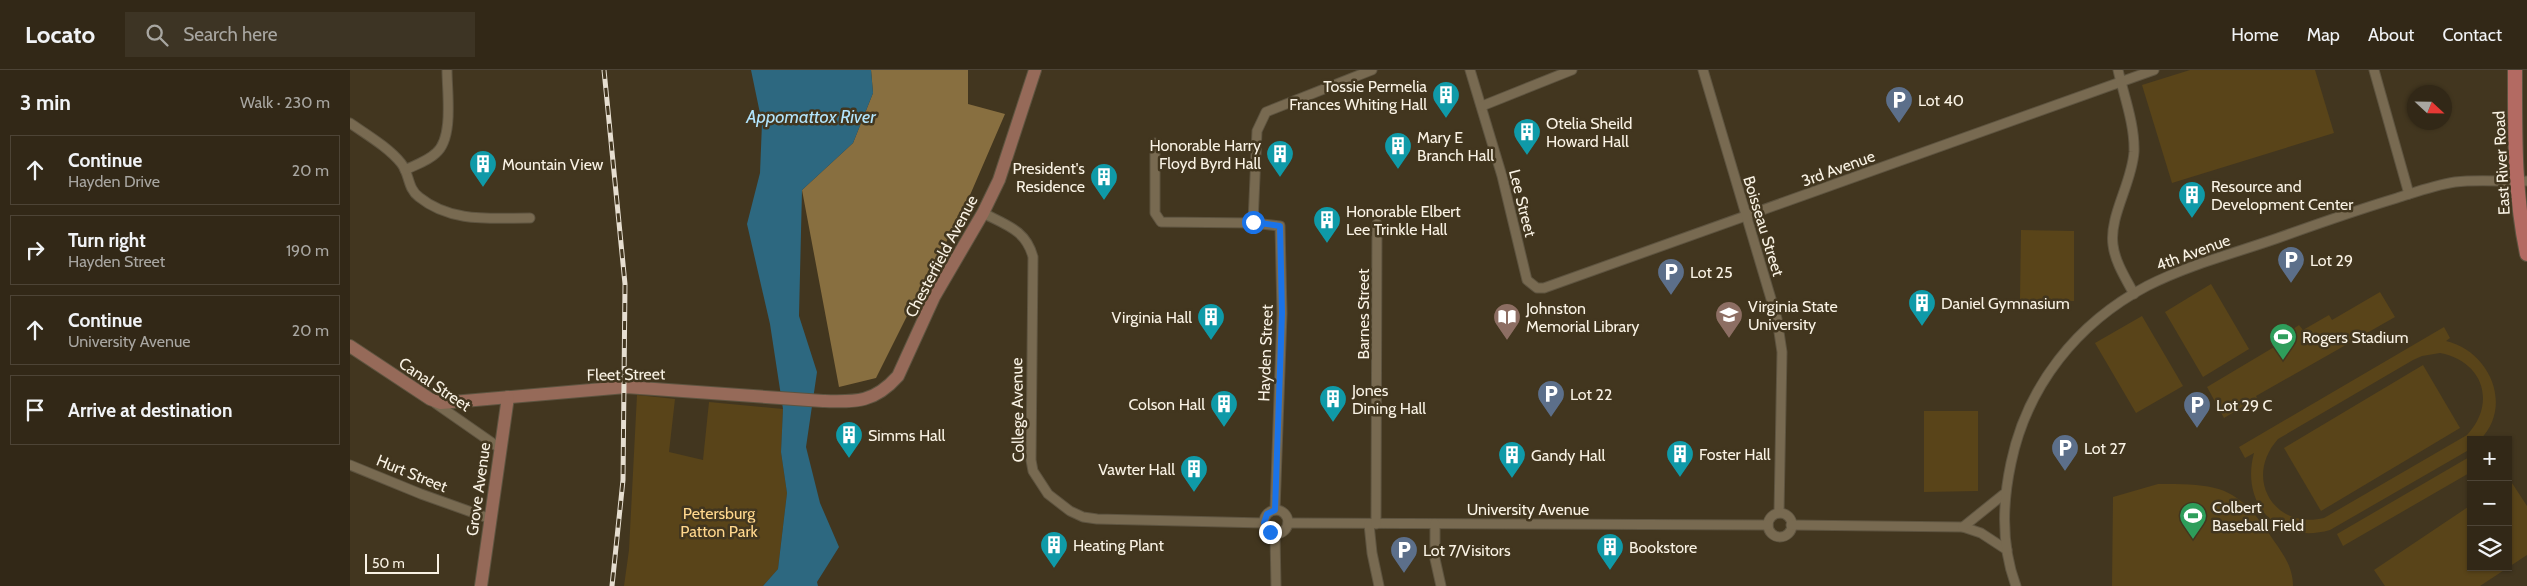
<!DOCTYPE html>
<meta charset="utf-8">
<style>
:root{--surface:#322817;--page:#3d3424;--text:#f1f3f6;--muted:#a8a6a1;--line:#4d4436}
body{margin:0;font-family:Cabin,sans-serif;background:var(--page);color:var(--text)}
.controls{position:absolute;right:15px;bottom:15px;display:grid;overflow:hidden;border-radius:0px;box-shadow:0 1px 4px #0004}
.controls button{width:45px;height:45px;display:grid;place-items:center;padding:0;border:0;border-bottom:1px solid var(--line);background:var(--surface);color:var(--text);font:25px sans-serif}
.compass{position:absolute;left:2057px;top:15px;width:45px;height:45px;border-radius:50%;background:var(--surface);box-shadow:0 1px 4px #0004;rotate:112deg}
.scale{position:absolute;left:15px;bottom:12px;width:74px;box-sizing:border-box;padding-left:5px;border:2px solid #f9f2e4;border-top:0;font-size:14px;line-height:18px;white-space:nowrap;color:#f9f2e4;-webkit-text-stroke:4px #42361f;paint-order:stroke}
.stop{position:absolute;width:15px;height:15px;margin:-11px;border:4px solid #1a73e8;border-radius:50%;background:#fff}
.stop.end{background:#1a73e8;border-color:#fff;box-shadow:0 1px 5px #0008}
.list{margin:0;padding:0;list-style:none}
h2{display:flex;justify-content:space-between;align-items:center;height:65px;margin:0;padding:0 20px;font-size:21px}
h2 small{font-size:16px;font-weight:400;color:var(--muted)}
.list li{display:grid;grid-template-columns:32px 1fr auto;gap:15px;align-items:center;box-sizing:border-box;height:70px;margin:0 10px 10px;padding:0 10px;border:1px solid var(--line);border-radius:0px}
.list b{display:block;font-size:19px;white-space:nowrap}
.list p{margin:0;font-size:16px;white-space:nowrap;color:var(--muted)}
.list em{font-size:16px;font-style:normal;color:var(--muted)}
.icon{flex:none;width:28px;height:28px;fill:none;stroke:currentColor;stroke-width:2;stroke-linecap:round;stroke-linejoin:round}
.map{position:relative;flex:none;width:2177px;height:516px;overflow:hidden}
header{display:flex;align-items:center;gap:30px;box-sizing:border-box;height:70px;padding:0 25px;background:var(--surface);border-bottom:1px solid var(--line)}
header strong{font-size:24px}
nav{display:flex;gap:28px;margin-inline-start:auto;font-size:18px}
.search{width:350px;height:45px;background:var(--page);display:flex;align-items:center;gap:12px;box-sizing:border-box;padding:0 18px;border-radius:0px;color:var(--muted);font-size:19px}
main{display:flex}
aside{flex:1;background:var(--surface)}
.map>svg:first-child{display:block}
.green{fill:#594419;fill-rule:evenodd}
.forest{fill:#886f40}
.water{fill:#2d6880}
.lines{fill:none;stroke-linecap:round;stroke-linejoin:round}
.minor-casing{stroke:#5e5440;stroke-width:11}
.secondary-casing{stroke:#5e5440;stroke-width:14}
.primary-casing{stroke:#5e5440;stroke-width:16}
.minor{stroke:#786a51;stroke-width:9}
.secondary{stroke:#966a59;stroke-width:12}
.primary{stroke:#b36a62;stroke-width:14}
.rail-casing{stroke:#e6ded0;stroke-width:5}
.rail{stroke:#42361f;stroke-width:3;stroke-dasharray:9;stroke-linecap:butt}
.route{stroke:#1a73e8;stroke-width:6}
.labels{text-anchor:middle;stroke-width:5;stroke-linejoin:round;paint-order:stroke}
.poi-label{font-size:16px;fill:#f9f2e4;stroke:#42361f;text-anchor:start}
.street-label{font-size:16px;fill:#f9f2e4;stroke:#42361f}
.park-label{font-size:16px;fill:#ffd78d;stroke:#42361f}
.water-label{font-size:18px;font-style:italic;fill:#b2e5fd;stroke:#42361f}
</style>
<header>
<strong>Locato</strong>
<div class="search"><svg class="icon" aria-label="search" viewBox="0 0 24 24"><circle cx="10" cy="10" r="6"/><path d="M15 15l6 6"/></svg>Search here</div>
<nav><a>Home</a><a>Map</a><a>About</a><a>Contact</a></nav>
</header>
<main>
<aside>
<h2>3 min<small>Walk · 230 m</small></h2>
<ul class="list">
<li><svg class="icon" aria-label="ahead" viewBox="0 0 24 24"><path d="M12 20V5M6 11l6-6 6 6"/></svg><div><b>Continue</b><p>Hayden Drive</p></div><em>20 m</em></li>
<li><svg class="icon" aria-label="right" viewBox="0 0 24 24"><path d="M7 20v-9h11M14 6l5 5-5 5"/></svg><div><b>Turn right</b><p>Hayden Street</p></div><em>190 m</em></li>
<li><svg class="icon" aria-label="ahead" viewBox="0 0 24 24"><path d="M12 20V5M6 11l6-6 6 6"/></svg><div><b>Continue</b><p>University Avenue</p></div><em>20 m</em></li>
<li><svg class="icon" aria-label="arrive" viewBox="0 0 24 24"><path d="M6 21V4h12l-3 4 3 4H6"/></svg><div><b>Arrive at destination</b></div></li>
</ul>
</aside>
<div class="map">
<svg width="2177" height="516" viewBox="0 0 2177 516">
<rect width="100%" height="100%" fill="#42361f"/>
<g class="green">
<path d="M1840,0H1965L1984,63L1822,113L1792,15Z"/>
<path d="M1671,160L1724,161V231L1670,230Z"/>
<path d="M1861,214L1899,279L1853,307L1815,242Z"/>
<path d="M2030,222L2045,247L1906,326L1907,328L1874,348L1857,317L1946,264L1943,259L1949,255L1953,260L1979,245L1982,250Z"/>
<path d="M1792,246L1833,316L1786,343L1745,273Z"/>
<path d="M2094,257L2100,268L2096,271C2139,281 2164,335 2130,370H2121V378L2117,381L1980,460C1928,475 1890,434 1904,383L1895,388L1889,377ZM2090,283C2133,291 2147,333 2117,365L1974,448C1924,460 1893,408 1928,369L2063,290L2072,286Z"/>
<path d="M2073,295L2110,358L1971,441L1934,378Z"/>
<path d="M287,325L325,329L319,382L353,390L359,332L433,339L431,382L437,423L428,499L413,516H274L279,480Z"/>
<path d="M1574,341H1628V421L1574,422Z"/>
<path d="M2121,386V402L1993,476L1987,464Z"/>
<path d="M2160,410L2177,436V485L2130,516H2035L2024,500L2121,435V497H2158Z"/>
<path d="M1808,414C1871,414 1888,416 1924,471C1934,485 1943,498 1943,516H1762L1763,427Z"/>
</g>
<path class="forest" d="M521,0H618V34L655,44L614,139L564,232L526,308L489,317L452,120L503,73L523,23Z"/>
<path class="water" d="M401,0H521L523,23L503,73L452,120L449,246L467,302L456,377L470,433L489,477L467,512L468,516H413L428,499L437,423L431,382L433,339L420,254L397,154L410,103L412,53Z"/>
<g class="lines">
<defs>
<g id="minor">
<path d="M1120,0L1152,106L1177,210L1187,218H1194L1804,0"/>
<path d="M1353,0L1427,249L1432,282L1429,443"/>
<path d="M1768,0C1774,26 1785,55 1784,82C1782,113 1759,146 1763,175C1765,192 1776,209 1784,224"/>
<path d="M2024,0L2059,124"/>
<path d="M1132,36L1222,0"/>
<path d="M0,53C17,65 38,77 51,93C60,104 57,118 69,127C101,153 141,148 180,148"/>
<path d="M805,73V143L811,152L903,153L930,156L932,243L925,440"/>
<path d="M55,100C65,95 78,91 86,83C104,68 97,22 97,0"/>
<path d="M633,143C656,155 676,160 683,187L681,390L683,401L698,424L720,441L733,447L747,449L914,453"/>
<path d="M903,153L907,61L916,42L1022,0"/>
<path d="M85,333L151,379"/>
<path d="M0,395L71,424L141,449"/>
<circle cx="926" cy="452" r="12"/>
<circle cx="1430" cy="455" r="12"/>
<path d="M938,453L1418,455"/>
<path d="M1019,454L1022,483L1029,516"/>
<path d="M1026,454L1027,154"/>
<path d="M1085,454V489L1091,516"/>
<path d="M1441,455L1613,457L1631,463L1657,480"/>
<path d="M1613,457L1654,424"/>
<path d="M925,464L926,516"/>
<path d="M1666,516C1651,476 1652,435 1661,393C1677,316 1727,253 1797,216C1838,195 1885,183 1928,168C1967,154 2007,140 2047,128C2066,122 2085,115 2105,112C2129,109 2153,112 2177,111"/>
</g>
<g id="secondary">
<path d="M0,276L80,329L91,333L276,317L473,331C506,332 524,333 548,306L584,227L633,143L649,110L685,0"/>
<path d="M131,516L158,327"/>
</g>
<path id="primary" d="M2165,0C2165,62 2164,123 2177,184"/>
</defs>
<use href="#minor" class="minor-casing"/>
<use href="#secondary" class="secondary-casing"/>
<use href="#primary" class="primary-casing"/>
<use href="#minor" class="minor"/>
<use href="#secondary" class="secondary"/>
<use href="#primary" class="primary"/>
<defs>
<path id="rail" d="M254,0L275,214L273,410L262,516"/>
</defs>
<use href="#rail" class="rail-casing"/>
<use href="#rail" class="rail"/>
</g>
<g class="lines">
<path class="route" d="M903,152L930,156L932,243L925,440L917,444L914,453L920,462"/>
</g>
<defs>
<symbol id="building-pin" viewBox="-11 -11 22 30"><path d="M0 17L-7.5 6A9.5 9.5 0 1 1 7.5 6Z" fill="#0f9aa8" stroke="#42361f"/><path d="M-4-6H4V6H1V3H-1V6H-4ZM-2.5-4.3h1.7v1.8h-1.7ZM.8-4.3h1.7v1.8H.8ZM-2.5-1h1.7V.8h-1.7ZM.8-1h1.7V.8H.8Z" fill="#fff"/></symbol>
<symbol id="parking-pin" viewBox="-11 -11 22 30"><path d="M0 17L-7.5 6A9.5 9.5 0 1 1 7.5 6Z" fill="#5c6f8a" stroke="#42361f"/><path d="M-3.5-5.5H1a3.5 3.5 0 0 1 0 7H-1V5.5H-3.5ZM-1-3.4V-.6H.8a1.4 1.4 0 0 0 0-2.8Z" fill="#fff"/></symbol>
<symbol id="university-pin" viewBox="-11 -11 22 30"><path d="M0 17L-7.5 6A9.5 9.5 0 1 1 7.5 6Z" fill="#8d6e63" stroke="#42361f"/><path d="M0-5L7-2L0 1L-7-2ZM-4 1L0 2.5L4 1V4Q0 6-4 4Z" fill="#fff"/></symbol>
<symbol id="library-pin" viewBox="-11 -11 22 30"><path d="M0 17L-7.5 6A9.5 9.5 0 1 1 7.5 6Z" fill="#8d6e63" stroke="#42361f"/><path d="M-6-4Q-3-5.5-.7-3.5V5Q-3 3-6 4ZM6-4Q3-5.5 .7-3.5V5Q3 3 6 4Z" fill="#fff"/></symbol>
<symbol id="stadium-pin" viewBox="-11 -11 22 30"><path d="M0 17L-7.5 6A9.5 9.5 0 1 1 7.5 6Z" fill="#2e9e5b" stroke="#42361f"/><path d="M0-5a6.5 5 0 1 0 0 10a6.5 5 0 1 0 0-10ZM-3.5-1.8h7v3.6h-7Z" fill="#fff"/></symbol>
</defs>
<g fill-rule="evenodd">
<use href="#building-pin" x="1080" y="9" width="32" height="43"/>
<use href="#parking-pin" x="1533" y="14" width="32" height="43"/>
<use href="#building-pin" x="1161" y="46" width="32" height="43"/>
<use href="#building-pin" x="1032" y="60" width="32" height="43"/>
<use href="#building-pin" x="914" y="68" width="32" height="43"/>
<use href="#building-pin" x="117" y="78" width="32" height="43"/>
<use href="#building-pin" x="738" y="91" width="32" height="43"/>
<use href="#building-pin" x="1826" y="109" width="32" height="43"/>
<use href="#building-pin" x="961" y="134" width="32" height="43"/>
<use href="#parking-pin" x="1925" y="174" width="32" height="43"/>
<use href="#parking-pin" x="1305" y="186" width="32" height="43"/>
<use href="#building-pin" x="1556" y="217" width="32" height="43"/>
<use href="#university-pin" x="1363" y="229" width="32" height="43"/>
<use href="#building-pin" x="845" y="231" width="32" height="43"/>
<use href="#library-pin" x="1141" y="231" width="32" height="43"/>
<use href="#stadium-pin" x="1917" y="251" width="32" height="43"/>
<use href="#parking-pin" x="1185" y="308" width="32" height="43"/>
<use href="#building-pin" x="967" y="313" width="32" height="43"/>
<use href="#building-pin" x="858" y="318" width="32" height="43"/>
<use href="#parking-pin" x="1831" y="319" width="32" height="43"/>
<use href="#building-pin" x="483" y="349" width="32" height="43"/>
<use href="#parking-pin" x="1699" y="362" width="32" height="43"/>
<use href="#building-pin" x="1314" y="368" width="32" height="43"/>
<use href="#building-pin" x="1146" y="369" width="32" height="43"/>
<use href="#building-pin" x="828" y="383" width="32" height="43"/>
<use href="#stadium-pin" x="1827" y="430" width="32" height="43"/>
<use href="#building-pin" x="688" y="459" width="32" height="43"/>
<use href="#building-pin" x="1244" y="461" width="32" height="43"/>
<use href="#parking-pin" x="1038" y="464" width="32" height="43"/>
</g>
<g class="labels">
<g class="poi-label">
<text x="1077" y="22" text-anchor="end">Tossie Permelia<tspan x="1077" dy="18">Frances Whiting Hall</tspan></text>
<text x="1568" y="36">Lot 40</text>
<text x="1196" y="59">Otelia Sheild<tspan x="1196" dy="18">Howard Hall</tspan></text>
<text x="1067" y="73">Mary E<tspan x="1067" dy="18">Branch Hall</tspan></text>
<text x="911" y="81" text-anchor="end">Honorable Harry<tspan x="911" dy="18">Floyd Byrd Hall</tspan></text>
<text x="152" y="100">Mountain View</text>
<text x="735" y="104" text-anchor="end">President's<tspan x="735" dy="18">Residence</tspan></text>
<text x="1861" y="122">Resource and<tspan x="1861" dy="18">Development Center</tspan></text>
<text x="996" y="147">Honorable Elbert<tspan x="996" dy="18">Lee Trinkle Hall</tspan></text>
<text x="1960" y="196">Lot 29</text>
<text x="1340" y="208">Lot 25</text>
<text x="1591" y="239">Daniel Gymnasium</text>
<text x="1398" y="242">Virginia State<tspan x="1398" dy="18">University</tspan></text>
<text x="1176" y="244">Johnston<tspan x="1176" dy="18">Memorial Library</tspan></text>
<text x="842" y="253" text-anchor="end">Virginia Hall</text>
<text x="1952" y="273">Rogers Stadium</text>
<text x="1002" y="326">Jones<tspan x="1002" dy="18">Dining Hall</tspan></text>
<text x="1220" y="330">Lot 22</text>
<text x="855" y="340" text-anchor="end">Colson Hall</text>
<text x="1866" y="341">Lot 29 C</text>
<text x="518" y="371">Simms Hall</text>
<text x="1734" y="384">Lot 27</text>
<text x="1349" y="390">Foster Hall</text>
<text x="1181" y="391">Gandy Hall</text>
<text x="825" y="405" text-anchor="end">Vawter Hall</text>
<text x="1862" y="443">Colbert<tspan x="1862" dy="18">Baseball Field</tspan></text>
<text x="723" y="481">Heating Plant</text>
<text x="1279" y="483">Bookstore</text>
<text x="1073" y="486">Lot 7/Visitors</text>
</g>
<g class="street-label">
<text transform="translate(2151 93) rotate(-93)" y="6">East River Road</text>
<text transform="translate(1488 98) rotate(-20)" y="6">3rd Avenue</text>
<text transform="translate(1173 133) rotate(76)" y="6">Lee Street</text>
<text transform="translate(1414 156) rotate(73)" y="6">Boisseau Street</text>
<text transform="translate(1843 182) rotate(-20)" y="6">4th Avenue</text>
<text transform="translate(591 186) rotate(-62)" y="6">Chesterfield Avenue</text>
<text transform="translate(1013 244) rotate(-90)" y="6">Barnes Street</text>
<text transform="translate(915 283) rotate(-88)" y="6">Hayden Street</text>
<text transform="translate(276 304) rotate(-1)" y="6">Fleet Street</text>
<text transform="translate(85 314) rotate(34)" y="6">Canal Street</text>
<text transform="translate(667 340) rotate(-91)" y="6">College Avenue</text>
<text transform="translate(62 403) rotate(22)" y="6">Hurt Street</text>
<text transform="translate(128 419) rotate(-82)" y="6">Grove Avenue</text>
<text x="1178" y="445">University Avenue</text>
</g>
<g class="park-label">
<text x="369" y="449">Petersburg<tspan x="369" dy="18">Patton Park</tspan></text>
</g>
<g class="water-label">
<text x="461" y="53">Appomattox River</text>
</g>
</g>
</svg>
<div class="controls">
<button>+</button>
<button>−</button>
<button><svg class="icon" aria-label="layers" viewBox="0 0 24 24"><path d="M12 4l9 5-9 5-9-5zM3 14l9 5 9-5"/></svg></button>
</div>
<svg class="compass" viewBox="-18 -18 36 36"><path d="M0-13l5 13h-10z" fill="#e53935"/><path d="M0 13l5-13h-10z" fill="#a8a6a1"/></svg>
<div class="scale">50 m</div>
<div class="stop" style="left:903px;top:152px"></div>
<div class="stop end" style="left:920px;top:462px"></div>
</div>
</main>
